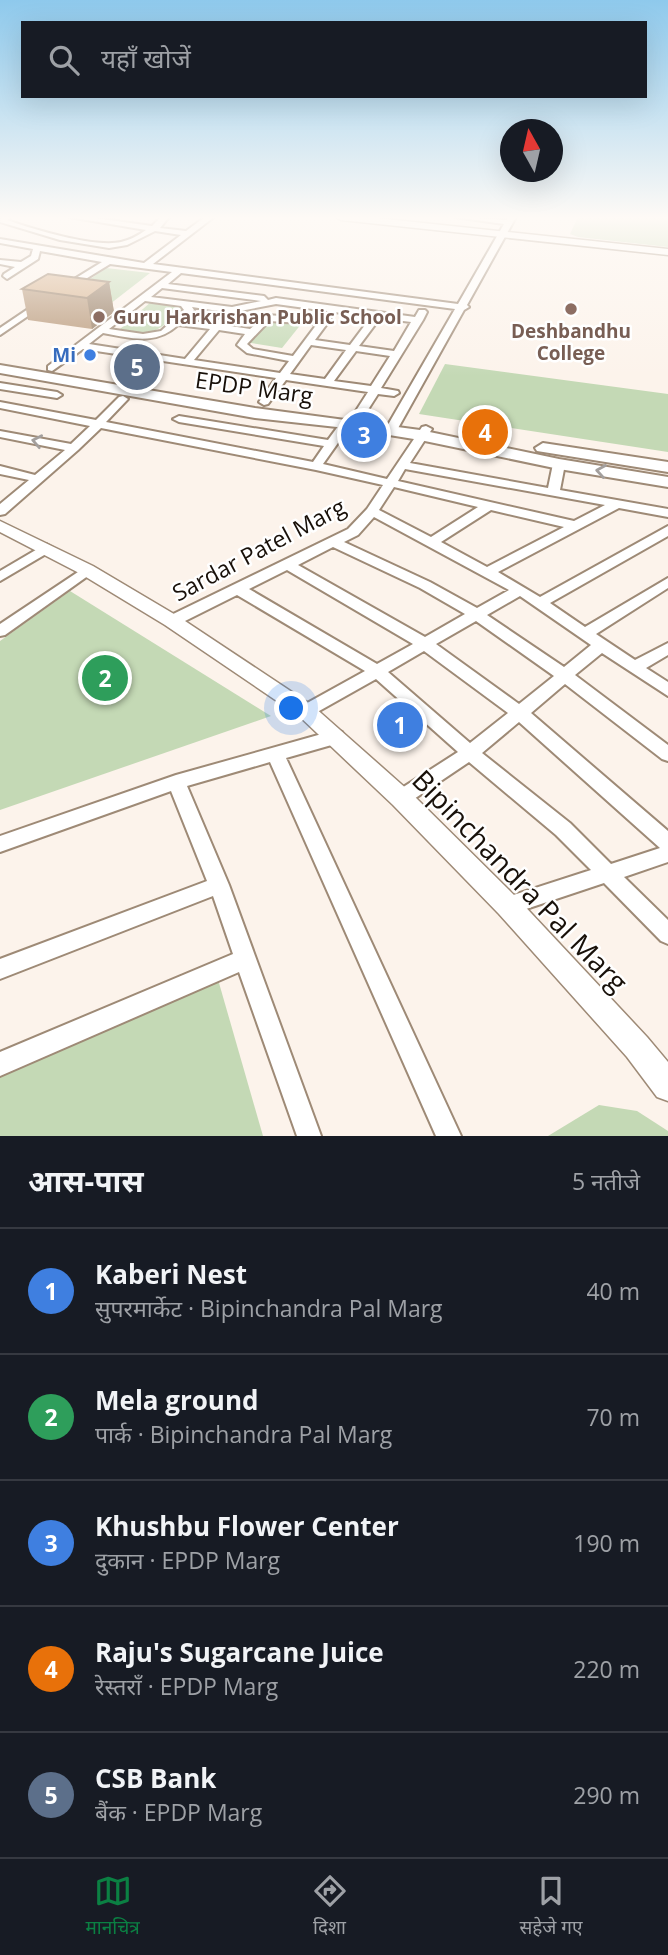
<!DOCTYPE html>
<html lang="hi">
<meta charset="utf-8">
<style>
:root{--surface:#171b24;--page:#242831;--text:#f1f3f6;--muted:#9ea1a6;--line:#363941;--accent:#0b8043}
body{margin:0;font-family:"Open Sans","Noto Sans Devanagari",sans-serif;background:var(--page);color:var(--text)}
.compass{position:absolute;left:500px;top:119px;width:63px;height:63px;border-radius:50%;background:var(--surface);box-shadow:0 7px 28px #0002;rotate:352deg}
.you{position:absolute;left:292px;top:709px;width:24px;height:24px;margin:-18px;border:5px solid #fff;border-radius:50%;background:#1a73e8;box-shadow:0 0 0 10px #1a73e833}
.badge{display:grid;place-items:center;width:46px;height:46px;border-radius:50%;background:var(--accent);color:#fff;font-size:23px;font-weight:700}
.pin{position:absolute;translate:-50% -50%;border:4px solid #fff;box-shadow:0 2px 7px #0006}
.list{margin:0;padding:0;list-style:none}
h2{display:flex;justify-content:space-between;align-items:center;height:91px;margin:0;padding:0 28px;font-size:30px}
h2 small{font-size:23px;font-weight:400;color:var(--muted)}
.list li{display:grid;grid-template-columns:46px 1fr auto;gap:21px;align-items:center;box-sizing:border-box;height:126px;padding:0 28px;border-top:2px solid var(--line)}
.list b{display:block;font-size:26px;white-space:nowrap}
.list p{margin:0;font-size:23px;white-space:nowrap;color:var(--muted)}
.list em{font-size:23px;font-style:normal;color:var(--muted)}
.icon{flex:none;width:38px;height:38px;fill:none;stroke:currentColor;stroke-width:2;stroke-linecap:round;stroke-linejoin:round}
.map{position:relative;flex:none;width:668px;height:1136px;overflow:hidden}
.search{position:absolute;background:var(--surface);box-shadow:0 7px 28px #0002;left:21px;right:21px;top:21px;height:77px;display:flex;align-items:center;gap:18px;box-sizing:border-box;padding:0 24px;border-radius:0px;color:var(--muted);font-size:26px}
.sheet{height:721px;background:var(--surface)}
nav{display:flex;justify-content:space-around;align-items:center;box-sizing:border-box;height:98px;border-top:2px solid var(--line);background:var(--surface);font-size:19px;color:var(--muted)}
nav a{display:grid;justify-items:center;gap:4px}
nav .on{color:var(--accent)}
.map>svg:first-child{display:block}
.green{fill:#c4d9b5}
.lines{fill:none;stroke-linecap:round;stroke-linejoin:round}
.minor-casing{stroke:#9e8a76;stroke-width:4}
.tertiary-casing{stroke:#9e8a76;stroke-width:3}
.secondary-casing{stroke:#9e8a76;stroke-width:4}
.minor{fill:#fff;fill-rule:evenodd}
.tertiary{fill:#fff;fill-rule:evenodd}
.secondary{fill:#fff;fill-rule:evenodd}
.wall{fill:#b79778}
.shaded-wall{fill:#957b61}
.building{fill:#d5b08b;stroke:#957b61;stroke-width:2}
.oneway{stroke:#a39f9d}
.education-dot{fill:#8d6e63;stroke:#fff;stroke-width:2.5}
.shop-dot{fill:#3f7fe0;stroke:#fff;stroke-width:2.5}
.labels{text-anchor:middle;stroke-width:5;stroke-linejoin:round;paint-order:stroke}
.far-education-label{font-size:19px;font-weight:bold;fill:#785e54;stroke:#fff;text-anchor:start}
.far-shop-label{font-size:19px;font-weight:bold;fill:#366cbe;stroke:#fff;text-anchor:end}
.street-label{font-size:23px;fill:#181009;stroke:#fff}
.near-street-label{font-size:28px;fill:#181009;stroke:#fff}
</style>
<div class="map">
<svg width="668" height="1136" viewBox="0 0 668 1136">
<rect width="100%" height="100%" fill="#fcf3eb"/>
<g class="green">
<path d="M578,217H668V247L578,237L570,234Z"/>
<path d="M106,268L150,273L110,304L63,298Z"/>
<path d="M152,301L178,305L182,310C154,334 155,335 119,330Z"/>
<path d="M270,319L302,323L282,348L245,342Z"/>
<path d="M445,364L668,394V452L419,414Z"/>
<path d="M70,591L271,716L0,810V641Z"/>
<path d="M217,976L263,1136H0V1073Z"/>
<path d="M599,1105L637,1111L668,1131V1136H548Z"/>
</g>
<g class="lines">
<defs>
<g id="minor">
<path d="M11,217L7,220C32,229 95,248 121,242C130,240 139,235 146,230L69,217H88L152,226L161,217H169L160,228L186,231L205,217H214L153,264L458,304L504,224L455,217L507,220L508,217H516L467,305L469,307L464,310L397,430L391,433L385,430L455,309L181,273L168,284L264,296L268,300L276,298L415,317L419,310H425L427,312L423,320L381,388L398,391L399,393L394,396L378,394L362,419L358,420L352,417L368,392L286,380L268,404L264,405L259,402L276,378L83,349L52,371L48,370V366L172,272L110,264L66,291L63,290V286L102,262L40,251L38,259L7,279L3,276L4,274L15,267L0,264V260L21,262L31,256L33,249L0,243V239L144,263L181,235L155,231L127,245L109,248L60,240L0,222L1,217ZM162,288L261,301L232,307L151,297ZM145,301L181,306L184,310L161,331L143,334L109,329ZM276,304L371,317L350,345L315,340L332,317L327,314L321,319L267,315L250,329L224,325L235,312ZM192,307L225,312L215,324L183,320L194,310ZM380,318L411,322L394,351L359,346ZM269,321L317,324L293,356L253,349L247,344ZM178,325L210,329L185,359L89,344L103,333C131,338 155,346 178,325ZM219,330L245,334L237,345L247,353L289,361L280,373L194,360ZM311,345L346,350L325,379L290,374ZM356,351L390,356L371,386L334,381Z"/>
<path d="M40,301L47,303L0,335V328Z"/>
<path d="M0,383L57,392L62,395L57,398L0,389Z"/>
<path d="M123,396L128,399L106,422L313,462L324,446L179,422L173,419L179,416L328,440L342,421H350L352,423L323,464L387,479L422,427L426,426L432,429L410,463L548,488L553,464L559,460L565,464L560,490L668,509V517L619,508L498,572L540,597L668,526V536L550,603L585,627L668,578V588L596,634L635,660L668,643V655L646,668L668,682V696L602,653L575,675L668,745V761L662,759L565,684L531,713L668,831V862L624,877L668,920V944L661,941L604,883L508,915L501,913L498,906L501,899L591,870L556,835L469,762L408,803L401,805L394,803L392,798L394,793L458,752L376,679L312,715L306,717L300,715L298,711L300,707L365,671L237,595L177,625H167L164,621L167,617L348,529L367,509L383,485L316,470L101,428L78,450L5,514L0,515V504L29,480L0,474V466L35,475L65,450L0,437V431L71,444L90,426L0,408V402L96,420L119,397ZM405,469L605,505L574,521L398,481ZM394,487L478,507L431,537L379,510ZM491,510L564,527L487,567L441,542ZM374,517L509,590L477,608L430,582L344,542L358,535ZM333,547L420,588L465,614L425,637L298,565ZM287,570L413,644L377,664L249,589ZM520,596L591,645L564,667L487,615ZM476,621L554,676L519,704L436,644ZM424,651L508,713L470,743L388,672ZM519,722L660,848L611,864L570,823L482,753Z"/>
<path d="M46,544L53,548L51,551L0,581V571Z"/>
<path d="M87,566L94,570L92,573L5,635L0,636V624Z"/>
<path d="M336,730L342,732L345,737L342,742L286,758L461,1136H436L270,762L187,786L229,885L321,1136H297L239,972L0,1076V1052L233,954L213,896L0,979V959L207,881L171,791L0,852V836L176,775Z"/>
</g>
<g id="tertiary">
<path d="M336,217H367L668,249V255L341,220Z"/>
<path d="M0,521L93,566L179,617L313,706L409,791L517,898L647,1037L668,1062V1101L657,1097L627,1057L499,914L393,805L299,716L165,625L81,574L0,532Z"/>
</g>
<g id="secondary">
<path d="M0,365L255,408L420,430L559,459L668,477V487L559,469L420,440L346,428L255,418L0,373Z"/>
<path d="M543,443L668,462V472L537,451L535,448Z"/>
</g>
</defs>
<use href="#minor" class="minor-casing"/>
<use href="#tertiary" class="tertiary-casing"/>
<use href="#secondary" class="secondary-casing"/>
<use href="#minor" class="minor"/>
<use href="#tertiary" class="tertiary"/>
<use href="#secondary" class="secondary"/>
</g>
<path class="wall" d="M109,282L114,312L92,329L28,320L22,289Z"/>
<path class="shaded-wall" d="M109,282L114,312L92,329L87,298Z"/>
<path class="building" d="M48,274L109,282L87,298L22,289Z"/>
<defs><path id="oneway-chevron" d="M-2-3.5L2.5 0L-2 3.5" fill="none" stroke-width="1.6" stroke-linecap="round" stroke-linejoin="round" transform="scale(1.75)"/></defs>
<g class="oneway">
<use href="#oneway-chevron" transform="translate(37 441) rotate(-169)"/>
<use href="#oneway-chevron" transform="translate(601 471) rotate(-171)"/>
</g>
<linearGradient id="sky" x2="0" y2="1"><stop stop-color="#8ec9ec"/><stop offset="0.58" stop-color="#fefaf6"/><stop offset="1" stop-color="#fefaf6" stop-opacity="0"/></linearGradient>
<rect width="668" height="376" fill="url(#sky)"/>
<g class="education-dot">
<circle cx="571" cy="309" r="7"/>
<circle cx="99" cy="317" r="7"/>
</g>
<circle class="shop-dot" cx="90" cy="355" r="7"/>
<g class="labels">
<g class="far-education-label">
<text x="113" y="324">Guru Harkrishan Public School</text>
<text x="571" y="338" text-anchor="middle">Deshbandhu<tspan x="571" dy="22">College</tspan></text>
</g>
<g class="far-shop-label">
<text x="76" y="362">Mi</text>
</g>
<g class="street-label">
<text transform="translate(254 388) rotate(8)" y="8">EPDP Marg</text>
<text transform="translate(259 550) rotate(-28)" y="8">Sardar Patel Marg</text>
</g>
<g class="near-street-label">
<text transform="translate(520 881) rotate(46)" y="10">Bipinchandra Pal Marg</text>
</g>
</g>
</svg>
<svg class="compass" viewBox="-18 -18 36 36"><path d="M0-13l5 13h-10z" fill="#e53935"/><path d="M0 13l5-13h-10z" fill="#9ea1a6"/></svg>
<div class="you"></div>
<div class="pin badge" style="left:400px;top:725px;background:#3f7fe0">1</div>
<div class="pin badge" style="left:105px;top:678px;background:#2e9e5b">2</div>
<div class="pin badge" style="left:364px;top:435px;background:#3f7fe0">3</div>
<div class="pin badge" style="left:485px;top:432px;background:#e8710a">4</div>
<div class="pin badge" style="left:137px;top:367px;background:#5c6f8a">5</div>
<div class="search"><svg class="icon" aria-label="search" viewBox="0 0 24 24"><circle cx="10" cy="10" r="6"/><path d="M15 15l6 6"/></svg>यहाँ खोजें</div>
</div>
<section class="sheet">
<h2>आस-पास<small>5 नतीजे</small></h2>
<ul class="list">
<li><span class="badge" style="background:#3f7fe0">1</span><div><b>Kaberi Nest</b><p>सुपरमार्केट · Bipinchandra Pal Marg</p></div><em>40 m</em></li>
<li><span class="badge" style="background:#2e9e5b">2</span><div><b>Mela ground</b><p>पार्क · Bipinchandra Pal Marg</p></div><em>70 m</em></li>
<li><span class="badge" style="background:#3f7fe0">3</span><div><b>Khushbu Flower Center</b><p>दुकान · EPDP Marg</p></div><em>190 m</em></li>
<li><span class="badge" style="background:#e8710a">4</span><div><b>Raju's Sugarcane Juice</b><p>रेस्तराँ · EPDP Marg</p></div><em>220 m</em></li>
<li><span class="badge" style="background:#5c6f8a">5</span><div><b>CSB Bank</b><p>बैंक · EPDP Marg</p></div><em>290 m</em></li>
</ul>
</section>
<nav>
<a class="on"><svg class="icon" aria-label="map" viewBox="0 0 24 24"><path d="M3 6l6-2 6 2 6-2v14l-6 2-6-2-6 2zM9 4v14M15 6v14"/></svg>मानचित्र</a>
<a><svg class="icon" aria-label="directions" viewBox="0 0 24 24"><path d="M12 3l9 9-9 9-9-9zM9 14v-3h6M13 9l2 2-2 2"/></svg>दिशा</a>
<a><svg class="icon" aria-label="saved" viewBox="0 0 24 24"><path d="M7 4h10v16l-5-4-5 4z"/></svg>सहेजे गए</a>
</nav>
